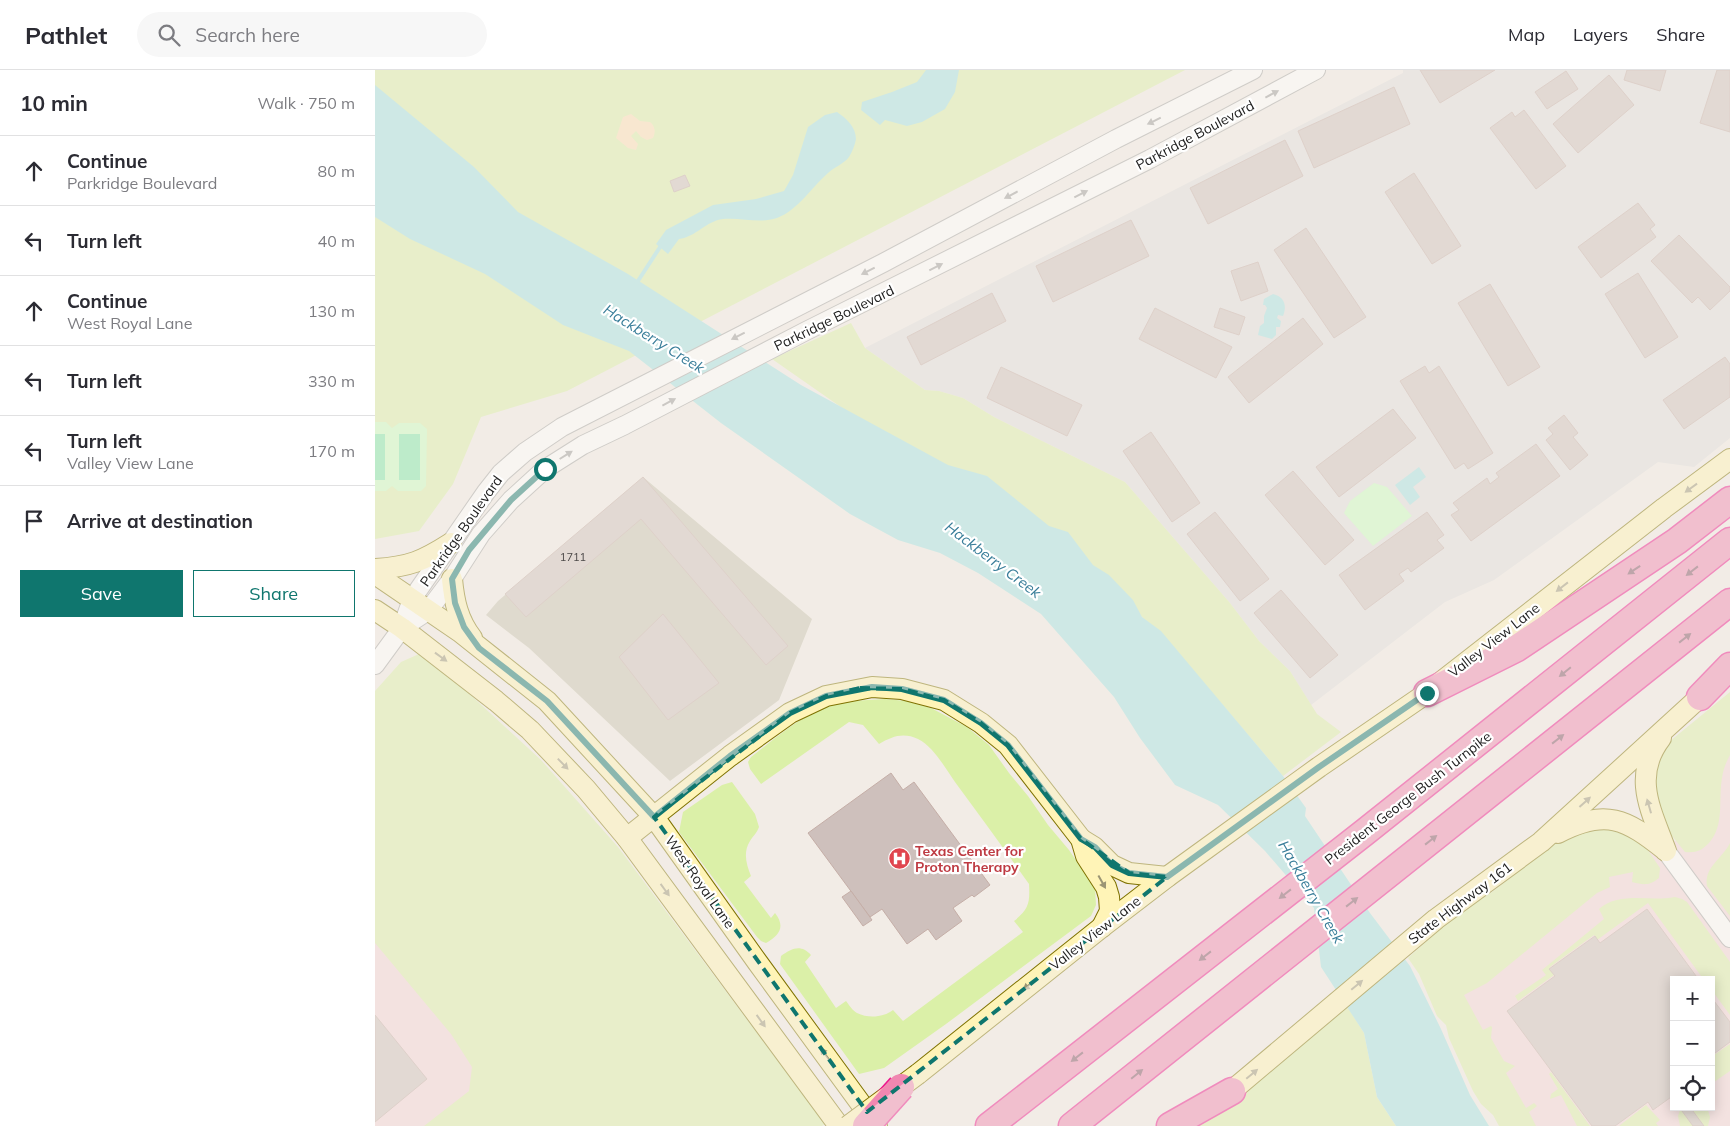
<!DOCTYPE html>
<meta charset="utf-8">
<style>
:root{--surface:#fff;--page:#f7f7f7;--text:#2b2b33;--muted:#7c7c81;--line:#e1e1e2;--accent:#0f766e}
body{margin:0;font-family:Mulish,sans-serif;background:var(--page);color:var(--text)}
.controls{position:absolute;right:15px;bottom:15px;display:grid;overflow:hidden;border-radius:0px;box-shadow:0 2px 12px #0003}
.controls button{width:45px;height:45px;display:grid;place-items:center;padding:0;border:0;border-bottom:1px solid var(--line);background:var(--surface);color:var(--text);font:25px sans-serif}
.stop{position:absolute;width:15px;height:15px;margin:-11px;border:4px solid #0f766e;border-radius:50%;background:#fff}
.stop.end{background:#0f766e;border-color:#fff;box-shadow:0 1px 5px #0008}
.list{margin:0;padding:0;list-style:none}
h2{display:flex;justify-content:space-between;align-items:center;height:65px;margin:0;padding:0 20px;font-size:21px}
h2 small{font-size:16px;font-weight:400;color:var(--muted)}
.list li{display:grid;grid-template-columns:32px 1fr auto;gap:15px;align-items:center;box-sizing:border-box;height:70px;padding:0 20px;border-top:1px solid var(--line)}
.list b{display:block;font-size:19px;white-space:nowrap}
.list p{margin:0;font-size:16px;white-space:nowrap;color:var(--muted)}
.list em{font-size:16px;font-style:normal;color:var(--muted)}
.actions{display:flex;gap:10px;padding:15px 20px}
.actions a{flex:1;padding:11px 0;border:1px solid var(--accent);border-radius:0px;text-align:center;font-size:18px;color:var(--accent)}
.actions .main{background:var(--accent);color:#fff}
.icon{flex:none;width:28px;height:28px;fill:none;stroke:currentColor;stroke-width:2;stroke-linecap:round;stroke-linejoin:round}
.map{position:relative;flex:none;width:1355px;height:1056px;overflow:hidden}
header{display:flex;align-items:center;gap:30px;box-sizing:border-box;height:70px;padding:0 25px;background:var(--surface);border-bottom:1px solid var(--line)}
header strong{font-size:24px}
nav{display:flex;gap:28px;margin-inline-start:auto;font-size:18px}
.search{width:350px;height:45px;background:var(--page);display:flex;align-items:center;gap:12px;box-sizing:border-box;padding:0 18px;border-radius:28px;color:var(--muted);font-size:19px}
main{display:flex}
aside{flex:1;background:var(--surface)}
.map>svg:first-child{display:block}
.residential{fill:#dfddde}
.commercial{fill:#f4d4da;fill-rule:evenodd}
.construction{fill:#c8c3b1}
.grass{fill:#dbf0a8}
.sand{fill:#ffe1b7}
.park{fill:#c9ffc0}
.pitch{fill:#7de8a8}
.water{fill:#a3e3e4}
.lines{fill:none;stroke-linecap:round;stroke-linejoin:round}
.stream{stroke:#a3e3e4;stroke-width:4}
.building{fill:#cec0bc;stroke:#c5aea7}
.tertiary-casing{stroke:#a5a5a5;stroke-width:20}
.secondary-casing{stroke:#7f7200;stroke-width:22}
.motorway-casing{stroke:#ed168d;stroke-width:29}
.tertiary{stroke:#fff;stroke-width:18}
.secondary{stroke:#fff4b7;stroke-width:20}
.motorway{stroke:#f087b1;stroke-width:26}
.secondary-bridge-casing{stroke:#7f7200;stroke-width:22;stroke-linecap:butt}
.motorway-bridge-casing{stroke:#ed168d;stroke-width:29;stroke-linecap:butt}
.secondary-bridge{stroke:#fff4b7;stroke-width:20}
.motorway-bridge{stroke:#f087b1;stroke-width:26}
.oneway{fill:#9b9b9b}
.oneway2{fill:#9b9574}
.oneway3{fill:#7e4f62}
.route{stroke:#0f766e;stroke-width:6}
.marked{fill:none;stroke:#0f766e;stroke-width:4;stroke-dasharray:10 6;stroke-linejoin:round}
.labels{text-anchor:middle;stroke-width:4.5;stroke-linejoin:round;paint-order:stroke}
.number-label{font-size:11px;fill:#4c4948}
.street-label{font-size:14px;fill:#212121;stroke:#fff}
.health-label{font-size:14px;font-weight:bold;fill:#be3a42;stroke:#fff;text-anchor:start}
.water-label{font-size:15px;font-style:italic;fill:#387d99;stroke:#fff}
</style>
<header>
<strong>Pathlet</strong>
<div class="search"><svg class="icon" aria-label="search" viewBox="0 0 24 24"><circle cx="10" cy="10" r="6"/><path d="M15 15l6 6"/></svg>Search here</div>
<nav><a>Map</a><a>Layers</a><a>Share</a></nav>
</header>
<main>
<aside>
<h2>10 min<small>Walk · 750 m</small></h2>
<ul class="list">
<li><svg class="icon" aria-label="ahead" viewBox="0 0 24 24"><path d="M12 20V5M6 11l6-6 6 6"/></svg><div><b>Continue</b><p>Parkridge Boulevard</p></div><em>80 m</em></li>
<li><svg class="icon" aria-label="left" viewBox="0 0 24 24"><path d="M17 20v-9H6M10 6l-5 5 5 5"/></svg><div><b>Turn left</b></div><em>40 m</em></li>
<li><svg class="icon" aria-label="ahead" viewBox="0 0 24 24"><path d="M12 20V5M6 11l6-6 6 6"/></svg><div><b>Continue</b><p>West Royal Lane</p></div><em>130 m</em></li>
<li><svg class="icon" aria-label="left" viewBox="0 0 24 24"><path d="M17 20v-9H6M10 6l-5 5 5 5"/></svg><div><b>Turn left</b></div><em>330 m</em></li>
<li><svg class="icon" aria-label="left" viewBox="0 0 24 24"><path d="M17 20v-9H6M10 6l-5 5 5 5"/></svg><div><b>Turn left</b><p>Valley View Lane</p></div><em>170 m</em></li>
<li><svg class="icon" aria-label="arrive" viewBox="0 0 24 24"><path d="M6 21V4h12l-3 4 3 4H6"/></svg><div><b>Arrive at destination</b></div></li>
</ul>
<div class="actions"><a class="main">Save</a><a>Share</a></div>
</aside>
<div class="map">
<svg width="1355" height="1056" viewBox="0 0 1355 1056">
<rect width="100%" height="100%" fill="#f2ece6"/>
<path class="residential" d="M1028,0H1355V368L1319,397L1283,392L1119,510L1070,532L936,635L915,601L884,571L855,533L750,412L619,347L588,328L564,321L550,320L490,278L1028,3Z"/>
<g class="commercial">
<path d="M1355,677V1056H1147L1068,912L1252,790L1326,761ZM1299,910H1336V1037H1299Z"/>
<path d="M0,857L110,991L75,1056H0Z"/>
</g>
<path class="construction" d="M268,407L437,549L404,630L295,711L154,578L111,545L123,531Z"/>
<g class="grass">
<path d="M0,0H810L192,321L106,347L78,414L44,461L0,469Z"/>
<path d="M476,253L490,278L550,320L564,321L588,328L619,347L750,412L855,533L884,571L915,601L942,644L966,662L908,706L846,633L767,547L397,289Z"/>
<path d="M44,584L88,618L166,690L243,777L450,1054L447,1056H49L94,1021L97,997L76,964L0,873V621L26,592Z"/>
<path d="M1355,622V685C1351,692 1348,700 1347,708C1343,730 1350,755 1334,773C1326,781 1321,783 1310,782L1284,750L1274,718L1289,676Z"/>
<path d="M510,629L532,631L556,638L592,657L614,675L634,703L653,726L673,755L694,780L720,818L721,835L716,846L571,954L509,998L484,1004L405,894L406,886C417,878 426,874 436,885L430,892L461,938L471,931C474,935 478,941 482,943C494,949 509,947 518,940L528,951L648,862L639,851C654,839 655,833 654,814C630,780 605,746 580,712C570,698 559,677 543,669C529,662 517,666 504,674L488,655L474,652L386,714L375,699L373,692L376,687C397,671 418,652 442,641C464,631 487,630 510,629Z"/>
<path d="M357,712L380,744L384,757C382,763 378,766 375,771C368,782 371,794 376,806L369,812L396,848L400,843C411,857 404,866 391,873L386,871L382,867L304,762L308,742L347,715Z"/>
<path d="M1231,753L1268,773L1285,798L1284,808C1274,816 1269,815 1257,812L1258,802L1234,807L1235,817L1222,823L1112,913L1089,925L1108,960L1116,956L1117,957L1116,968L1129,991L1140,996L1131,1003L1151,1038L1159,1033L1162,1036L1154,1042L1161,1056H1124L1118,1045L1106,1034L1098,1021L1074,968L1071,955L1062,946L1044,904L1033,888L1066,858L1090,839L1117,822L1188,767Z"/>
<path d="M1355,773V846L1332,816C1329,797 1347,789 1355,773Z"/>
<path d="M1300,827L1307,829L1312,832L1355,892V945L1336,919V910H1329L1273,833L1222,870L1219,865L1175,897L1179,905L1143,931L1140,926L1171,905L1167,900L1229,849L1224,839C1245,821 1274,832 1300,827Z"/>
<path d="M972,936L989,963L1002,1027L1021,1056H823Z"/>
<path d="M1355,974V1001L1336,1014V987Z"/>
<path d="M1176,1002L1215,1056H1202L1186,1025L1175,1029L1176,1024L1183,1019L1174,1004Z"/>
<path d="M1271,1035L1285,1050L1281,1053L1283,1056H1244Z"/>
<path d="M1306,1037H1332L1335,1047L1333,1056H1305L1303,1046Z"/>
</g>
<path class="sand" d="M256,44L265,51L275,52C280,56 281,62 278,68L272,70L266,67L261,61L256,66L263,74L261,80L253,78L241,68L248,47Z"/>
<g class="park">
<path d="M0,352H11L17,358L24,353H45L52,359L51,416L46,421H23L17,416L11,421H0Z"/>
<path d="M999,413L1012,417L1037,446L998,476L969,443L975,431Z"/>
</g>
<g class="pitch">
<rect x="0" y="364" width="10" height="46"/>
<rect x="24" y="364" width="21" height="46"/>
</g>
<g class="water">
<path d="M551,0H584L580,22L570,39L547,52L532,56L510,50L505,55L486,40L487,32L517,22L542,12Z"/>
<path d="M0,15L99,97L143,142L253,204L426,315L573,395L612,406L674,456L693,462L718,495L734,505L758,530L767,547L786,561L908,706L931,738L930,746L995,843L1035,896L1066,959L1095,1025L1114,1056H1021L1002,1027L989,963L946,897L939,838L890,781L843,735L800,715L765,668L739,627L666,544L603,503L565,483L523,470L475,444L346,353L254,281L188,255L110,204L35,169L0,147Z"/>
<path d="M462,42C471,48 481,57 481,69C480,75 477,82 474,87C469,94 459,97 453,103C436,118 423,140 402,148C385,154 365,147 348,149C331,151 321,167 304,169L293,184L281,174L291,160L338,135L381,129L409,121L418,105L433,57L450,45Z"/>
<path d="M898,224C910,227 912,236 908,246L903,245L902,248L906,251L905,257H901V265L897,269L883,265L885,256L889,253V246L892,238L890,235H888L889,229Z"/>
<path d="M1044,397L1051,407L1038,417L1045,427L1035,435L1020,415Z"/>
</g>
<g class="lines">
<path class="stream" d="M261,214L287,174"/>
</g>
<g class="building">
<path d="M1045,0H1120L1065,33Z"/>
<path d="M1252,0H1291L1285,21L1249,10Z"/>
<path d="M1342,0H1355V62L1325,53Z"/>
<path d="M1191,1L1203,19L1172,39L1160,22Z"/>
<path d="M1234,5L1259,35L1203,83L1178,54Z"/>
<path d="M1019,17L1035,54L939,98L923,61Z"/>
<path d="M1149,40L1191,96L1161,119L1115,58L1137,42L1140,47Z"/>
<path d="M910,70L928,106L833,154L815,118Z"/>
<path d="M1039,103L1086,176L1057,194L1010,122Z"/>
<path d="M310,105L315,116L299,122L295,111Z"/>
<path d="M1263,133L1280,155L1275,159L1281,167L1226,208L1203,177Z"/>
<path d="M756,150L774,186L678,232L661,196Z"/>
<path d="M931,158L991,247L959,268L899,180Z"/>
<path d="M1304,165L1355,217V221L1335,240L1323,227L1317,233L1276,191Z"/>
<path d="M883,192L893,221L866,231L856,201Z"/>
<path d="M1263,203L1303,267L1270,288L1230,224Z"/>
<path d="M1115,214L1165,297L1133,316L1083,233Z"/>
<path d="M617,223L631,251L546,295L532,267Z"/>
<path d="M780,238L857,277L841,308L764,269Z"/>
<path d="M845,238L870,247L864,265L839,257Z"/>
<path d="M928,248L948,274L874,333L853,307Z"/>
<path d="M1350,287L1355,294V327L1309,359L1288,330Z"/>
<path d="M1050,296L1054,303L1064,296L1118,383L1093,399L1089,393L1080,399L1025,311Z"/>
<path d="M626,297L707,335L692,366L612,328Z"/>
<path d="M1018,339L1041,368L964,427L941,397Z"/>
<path d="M1189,345L1203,363L1198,367L1213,385L1195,400L1171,370L1178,364L1173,358Z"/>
<path d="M776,362L825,433L797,452L748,381Z"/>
<path d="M1161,374L1185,406L1096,471L1076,445L1084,440L1078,433L1112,408L1115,414L1124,407L1121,403Z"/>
<path d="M918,401L979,470L950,495L890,425Z"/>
<path d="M268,407L413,576L391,595L266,449L151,547L130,524Z"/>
<path d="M840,442L894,509L865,531L812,464Z"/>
<path d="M1052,442L1069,465L1062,470L1069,478L1036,502L1033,498L1024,504L1029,511L990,540L964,505Z"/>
<path d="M906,520L963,585L935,608L879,543Z"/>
<path d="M288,544L344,613L293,650L244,587Z"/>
<path d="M516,703L528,720L539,712L615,815L599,827L597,825L578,838L587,851L561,870L553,859L532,874L507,839L495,847L433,763Z"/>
<path d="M476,821L497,850L488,856L467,827Z"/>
<path d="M1272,839L1324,910H1299V1025L1278,1040L1273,1032L1240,1056H1217L1132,941L1180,906L1174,899L1220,866L1225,873Z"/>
<path d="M1336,927L1355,952V972L1336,986Z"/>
<path d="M0,945L52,1009L0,1052Z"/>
<path d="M1304,1037H1315L1329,1056H1318Z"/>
</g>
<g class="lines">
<defs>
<g id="tertiary">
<path d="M27,558L53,541L77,509L106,464L136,430L170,399L208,375L250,355L431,261L775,89L941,0"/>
<path d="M0,595L27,558L37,529L111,422L126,403L150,382L187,357L508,193L741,69L878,0"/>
<path d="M1291,781L1355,868"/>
</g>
<g id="secondary">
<path d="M0,499C34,497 48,491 76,473"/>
<path d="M0,504L85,562L172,631L279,747L383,893L502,1056"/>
<path d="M77,509C79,531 83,550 97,568"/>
<path d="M0,540L27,558L121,631L155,660L211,719L252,768L464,1056"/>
<path d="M1286,668C1256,707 1277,742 1291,781"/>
<path d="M1183,763C1231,738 1251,749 1290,780"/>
<path d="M252,768L355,686L415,643L451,626L497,617L527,619L569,630L606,653L633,675L706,769L711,786L731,817L734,827L735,841L727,857"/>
<path d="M706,769L719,777L737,795L754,803L792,807"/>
<path d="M543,1004L727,857L792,807L944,697L1052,623L1289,438L1355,389"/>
<path d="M847,1029L1061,849L1166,772L1325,627L1335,619"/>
</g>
<g id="motorway">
<path d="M1052,623L1142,578L1302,471L1355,430"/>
<path d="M1325,627L1355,596"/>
<path d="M614,1056L990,762L1355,471"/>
<path d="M697,1056L1355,532"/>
<path d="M795,1056L857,1021"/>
</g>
</defs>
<use href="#tertiary" class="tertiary-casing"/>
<use href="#secondary" class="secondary-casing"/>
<use href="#motorway" class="motorway-casing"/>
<use href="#tertiary" class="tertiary"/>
<use href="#secondary" class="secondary"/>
<use href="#motorway" class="motorway"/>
<defs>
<path id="secondary-bridge" d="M473,1056L543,1004"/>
<path id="motorway-bridge" d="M491,1056L526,1017"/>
</defs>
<use href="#secondary-bridge" class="secondary-bridge-casing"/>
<use href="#motorway-bridge" class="motorway-bridge-casing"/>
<use href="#secondary-bridge" class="secondary-bridge"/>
<use href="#motorway-bridge" class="motorway-bridge"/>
</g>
<defs><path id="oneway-solid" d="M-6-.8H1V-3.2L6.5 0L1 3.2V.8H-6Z" transform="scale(1.25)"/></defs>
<g class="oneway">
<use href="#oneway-solid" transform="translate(897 24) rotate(-28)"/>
<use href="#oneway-solid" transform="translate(779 51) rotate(154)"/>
<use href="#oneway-solid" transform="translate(706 124) rotate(-27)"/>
<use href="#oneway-solid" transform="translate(636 125) rotate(152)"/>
<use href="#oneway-solid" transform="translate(561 197) rotate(-27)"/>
<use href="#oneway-solid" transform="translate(493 201) rotate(153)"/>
<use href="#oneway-solid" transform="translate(363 266) rotate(153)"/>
<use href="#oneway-solid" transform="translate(294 332) rotate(-28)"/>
<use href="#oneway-solid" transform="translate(191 385) rotate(-32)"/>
</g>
<g class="oneway2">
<use href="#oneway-solid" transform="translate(1316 418) rotate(144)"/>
<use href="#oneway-solid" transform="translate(1187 517) rotate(142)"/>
<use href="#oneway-solid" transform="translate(66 587) rotate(36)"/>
<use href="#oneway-solid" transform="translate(188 694) rotate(46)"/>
<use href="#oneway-solid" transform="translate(1210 732) rotate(-42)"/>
<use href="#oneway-solid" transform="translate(1274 736) rotate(-106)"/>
<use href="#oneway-solid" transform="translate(727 812) rotate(61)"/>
<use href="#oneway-solid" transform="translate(290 820) rotate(54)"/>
<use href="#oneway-solid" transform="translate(654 915) rotate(141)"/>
<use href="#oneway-solid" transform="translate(982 915) rotate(-40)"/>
<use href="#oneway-solid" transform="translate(386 951) rotate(54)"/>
<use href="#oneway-solid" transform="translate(450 984) rotate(-126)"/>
<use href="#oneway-solid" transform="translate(877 1004) rotate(-40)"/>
</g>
<g class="oneway3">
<use href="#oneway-solid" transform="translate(1259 500) rotate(146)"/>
<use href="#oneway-solid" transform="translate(1317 501) rotate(142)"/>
<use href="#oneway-solid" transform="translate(1310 568) rotate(-38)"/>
<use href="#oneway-solid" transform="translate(1190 602) rotate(141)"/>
<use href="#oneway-solid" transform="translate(1183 669) rotate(-38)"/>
<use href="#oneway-solid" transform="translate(1056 770) rotate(-38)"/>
<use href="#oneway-solid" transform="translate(910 824) rotate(142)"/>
<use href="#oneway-solid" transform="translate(977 832) rotate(-38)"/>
<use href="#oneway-solid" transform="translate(830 886) rotate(142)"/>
<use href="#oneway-solid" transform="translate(702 987) rotate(142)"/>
<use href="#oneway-solid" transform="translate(762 1004) rotate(-39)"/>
</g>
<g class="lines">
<path class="route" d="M170,399L136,430L94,480L77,509L80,533L89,557L104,578L172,631L279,747L355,686L415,643L451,626L497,617L527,619L569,630L606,653L633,675L706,769L720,777L737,795L754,803L792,807L944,697L1052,623"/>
</g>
<path d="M0 0H1355V1056H0ZM485,618L527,619L569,630L606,653L633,675L706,769L754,803L792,807L492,1042L279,747L415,643L451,626Z" fill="#f2ece6" fill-opacity=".55" fill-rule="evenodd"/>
<path class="marked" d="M485,618L527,619L569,630L606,653L633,675L706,769L754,803L792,807L492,1042L279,747L415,643L451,626Z"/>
<defs>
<symbol id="hospital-disc" viewBox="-11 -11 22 22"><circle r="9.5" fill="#e0444e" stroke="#fff"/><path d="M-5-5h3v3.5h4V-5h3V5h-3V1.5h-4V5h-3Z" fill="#fff"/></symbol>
</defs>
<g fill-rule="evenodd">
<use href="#hospital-disc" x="512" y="776" width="25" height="25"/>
</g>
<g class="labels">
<g class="number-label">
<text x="198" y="491">1711</text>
</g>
<g class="street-label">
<text transform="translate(820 65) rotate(-28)" y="5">Parkridge Boulevard</text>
<text transform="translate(459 248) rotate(-26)" y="5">Parkridge Boulevard</text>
<text transform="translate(86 461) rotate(-55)" y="5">Parkridge Boulevard</text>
<text transform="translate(1119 570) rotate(-38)" y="5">Valley View Lane</text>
<text transform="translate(1033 728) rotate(-38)" y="5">President George Bush Turnpike</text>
<text transform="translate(325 812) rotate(55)" y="5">West Royal Lane</text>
<text transform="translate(1085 833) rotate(-37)" y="5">State Highway 161</text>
<text transform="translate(720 863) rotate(-38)" y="5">Valley View Lane</text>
</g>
<g class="health-label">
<text x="540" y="786">Texas Center for<tspan x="540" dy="16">Proton Therapy</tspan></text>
</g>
<g class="water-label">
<text transform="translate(279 269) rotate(32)" y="5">Hackberry Creek</text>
<text transform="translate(618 490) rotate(37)" y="5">Hackberry Creek</text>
<text transform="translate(936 822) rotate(60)" y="5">Hackberry Creek</text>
</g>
</g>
</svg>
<div class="controls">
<button>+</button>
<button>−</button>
<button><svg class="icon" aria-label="locate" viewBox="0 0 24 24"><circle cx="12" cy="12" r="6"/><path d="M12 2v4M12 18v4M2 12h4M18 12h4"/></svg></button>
</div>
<div class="stop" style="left:170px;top:399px"></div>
<div class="stop end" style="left:1052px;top:623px"></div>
</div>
</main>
